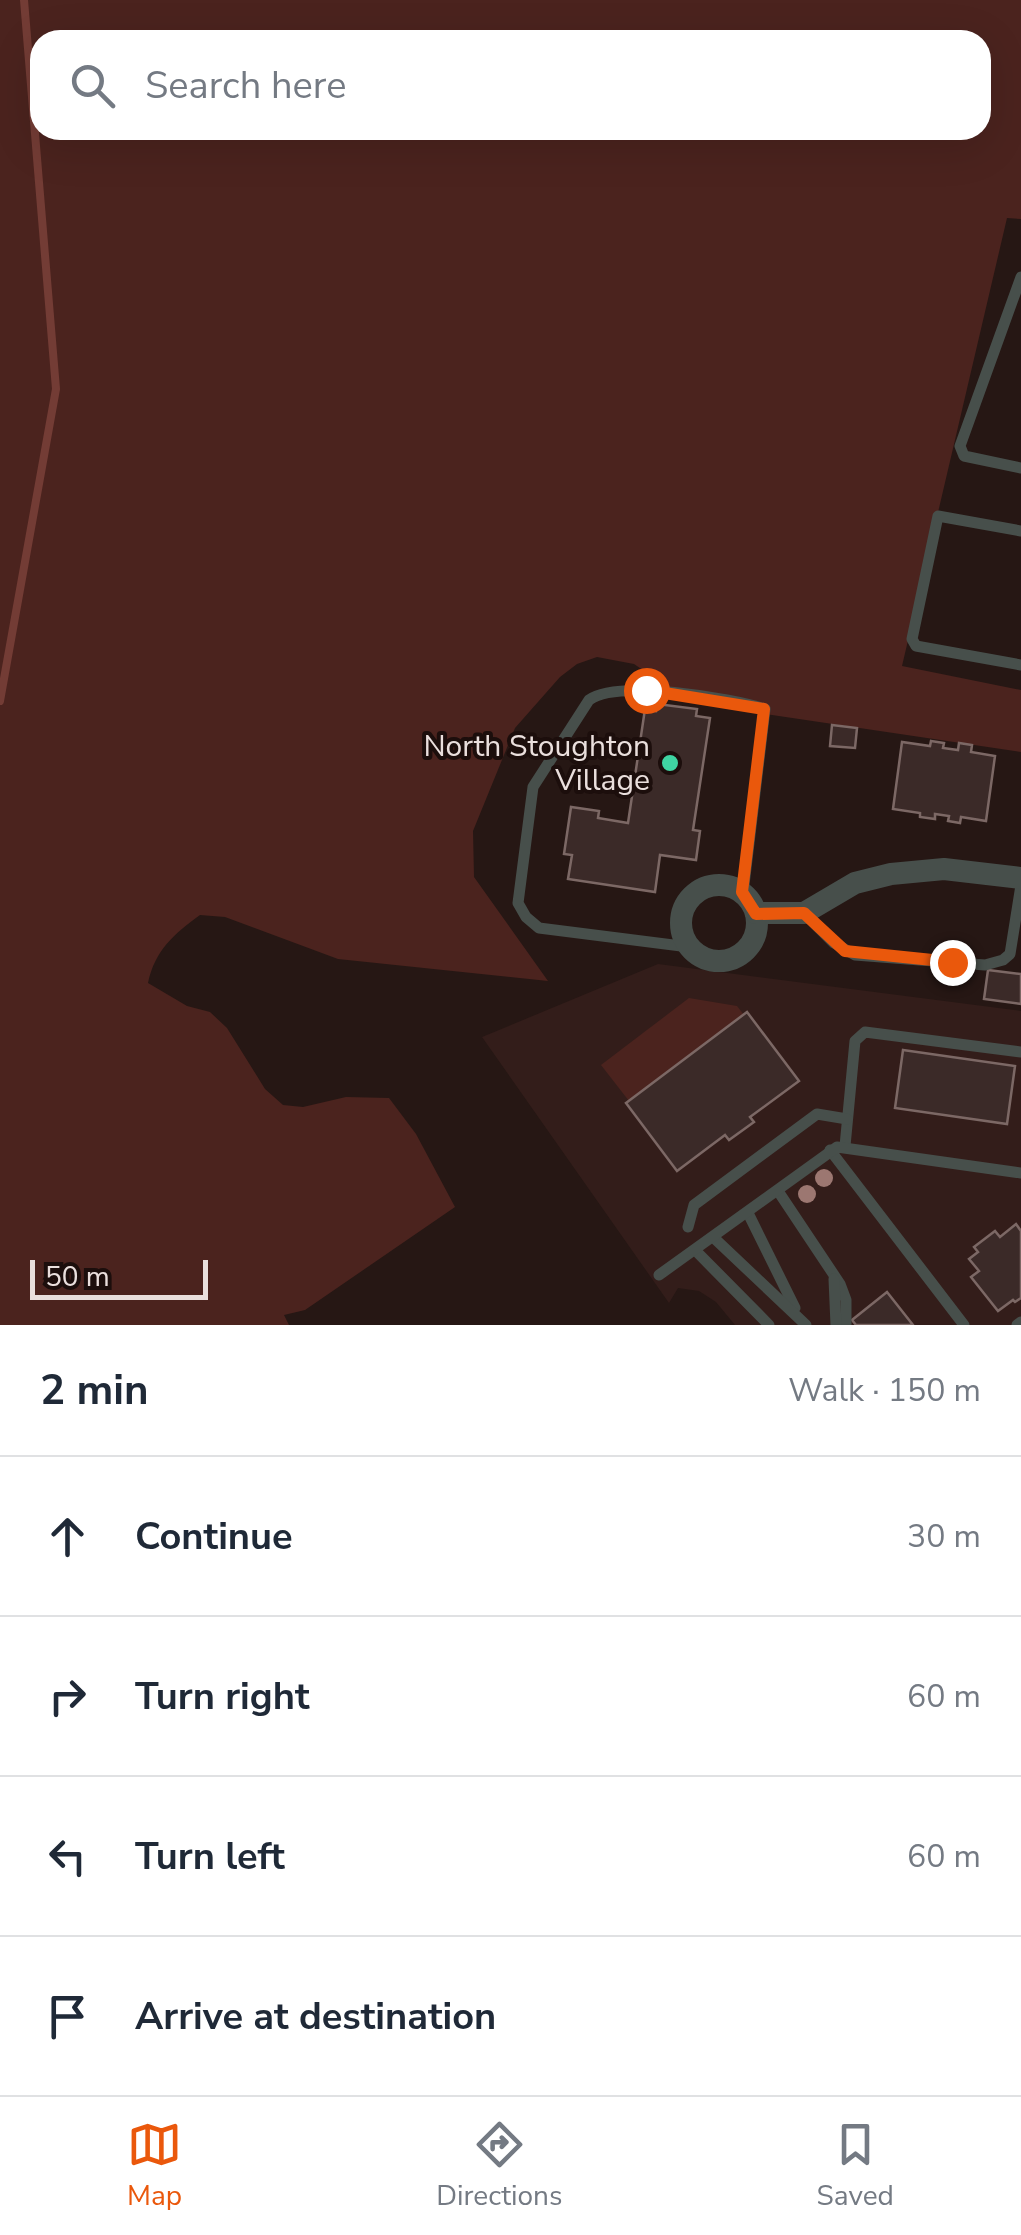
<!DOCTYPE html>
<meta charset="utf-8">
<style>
:root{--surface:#fff;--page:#f2f2f3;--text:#1f2937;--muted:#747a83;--line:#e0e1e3;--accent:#ea580c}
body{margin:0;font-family:"Nunito Sans",sans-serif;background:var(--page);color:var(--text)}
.scale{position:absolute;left:30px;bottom:25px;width:178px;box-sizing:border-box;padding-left:10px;border:5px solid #eadfdd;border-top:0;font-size:28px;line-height:35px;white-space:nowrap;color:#eadfdd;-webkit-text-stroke:8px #1c0e0c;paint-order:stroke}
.stop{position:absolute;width:30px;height:30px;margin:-22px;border:8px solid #ea580c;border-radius:50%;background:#fff}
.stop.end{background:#ea580c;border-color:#fff;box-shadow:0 2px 10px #0008}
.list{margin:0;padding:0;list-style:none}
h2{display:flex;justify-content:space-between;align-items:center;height:130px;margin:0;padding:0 40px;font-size:42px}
h2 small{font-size:32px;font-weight:400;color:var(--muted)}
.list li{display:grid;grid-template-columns:65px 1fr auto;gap:30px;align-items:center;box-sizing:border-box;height:160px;padding:0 40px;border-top:2px solid var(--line)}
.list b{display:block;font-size:38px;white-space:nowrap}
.list em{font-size:32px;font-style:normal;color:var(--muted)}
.icon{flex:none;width:55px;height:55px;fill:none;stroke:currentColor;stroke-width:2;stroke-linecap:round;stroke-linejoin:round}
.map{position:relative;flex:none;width:1021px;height:1325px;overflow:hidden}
.search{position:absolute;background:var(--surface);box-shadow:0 10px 40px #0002;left:30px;right:30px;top:30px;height:110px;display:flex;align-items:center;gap:25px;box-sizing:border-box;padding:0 35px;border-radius:30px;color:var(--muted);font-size:38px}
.sheet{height:770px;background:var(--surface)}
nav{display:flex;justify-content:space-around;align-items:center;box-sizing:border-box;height:140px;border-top:2px solid var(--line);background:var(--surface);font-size:28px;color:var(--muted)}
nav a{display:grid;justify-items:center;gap:5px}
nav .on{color:var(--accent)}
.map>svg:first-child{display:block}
.built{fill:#331d1a}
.green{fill:#4b231e;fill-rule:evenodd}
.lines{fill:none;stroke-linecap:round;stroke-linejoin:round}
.stream{stroke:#733c35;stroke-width:8}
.building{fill:#3b2a28;stroke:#7c6865;stroke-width:2.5}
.service{stroke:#474f4b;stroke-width:11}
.minor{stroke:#474f4b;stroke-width:22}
.tree{fill:#9c7771}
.route{stroke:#ea580c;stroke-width:12}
.poi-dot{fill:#3fd4a2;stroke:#1c0e0c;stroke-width:4}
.labels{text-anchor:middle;stroke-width:8;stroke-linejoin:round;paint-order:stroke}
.poi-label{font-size:30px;fill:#eadfdd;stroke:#1c0e0c;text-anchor:end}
</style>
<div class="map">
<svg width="1021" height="1325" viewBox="0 0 1021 1325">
<rect width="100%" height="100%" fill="#261714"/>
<path class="built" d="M658,964L1021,1011V1325H735L716,1302L699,1291L678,1288L669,1303L482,1037Z"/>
<g class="green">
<path d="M0,0H1021V219L1007,218L902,666L1021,690V752L705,705L687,700L634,664L597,657L577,664L560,677L515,728L473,831L474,877L548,981L338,959L225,917L200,915C174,934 155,950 148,983L187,1006L210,1012L227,1028L265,1089L283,1105L303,1107L346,1097L389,1098L416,1134L455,1207L305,1310L284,1315L289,1325H0ZM40,40H981V130H40Z"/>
<path d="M689,998L737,1006L744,1015L629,1101L601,1065Z"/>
</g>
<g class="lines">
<path class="stream" d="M0,701L56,389L24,0"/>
</g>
<g class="building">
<path d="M657,704L697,709L696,716L710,718L693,830L700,831L696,860L660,855L655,892L568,879L572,855L564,854L571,807L599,811L598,818L628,823L645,709L656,711Z"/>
<path d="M832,725L857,728L855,748L830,746Z"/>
<path d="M931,741L944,743L943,748L958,750L959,743L972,745L971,752L995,756L986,821L961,817L960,823L948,821L949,816L935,814V819L920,817V813L893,809L902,742L930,746Z"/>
<path d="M988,970L1021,974V1004L984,999Z"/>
<path d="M747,1012L799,1081L750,1117L754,1122L729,1140L725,1135L677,1171L626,1103Z"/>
<path d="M903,1050L1015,1066L1007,1124L895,1108Z"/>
<path d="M1016,1224L1021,1231V1298L1015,1302L1013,1300L998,1311L971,1277L979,1271L969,1259L978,1252L974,1247L995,1231L1000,1237Z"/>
<path d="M887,1292L913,1325H856L852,1320Z"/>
</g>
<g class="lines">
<g class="service">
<path d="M1021,277L960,446L964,456L1021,468"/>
<path d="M1021,531L938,516L912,639L916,646L1021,665"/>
<path d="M804,913L834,943L855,955L985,965L1003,960L1010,954L1021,885"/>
<path d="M689,947L539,928L526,917L518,903L533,787L589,700C617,679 730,698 765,709L743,893"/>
<path d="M845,1146L855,1041L865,1032L1021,1052"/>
<path d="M830,1150L964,1325"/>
<path d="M778,1191L840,1284L846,1300V1325"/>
<path d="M748,1213L795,1308"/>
<path d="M688,1227L694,1205L817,1114L847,1119"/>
<path d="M713,1237L806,1325"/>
<path d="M695,1250L769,1325"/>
<path d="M659,1275L837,1147L1021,1173"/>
<path d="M834,1279L836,1325"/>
<path d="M1017,1325L1021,1322"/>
</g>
<g class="minor">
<circle cx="719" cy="923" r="38"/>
<path d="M756,913H804L855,883L891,874L944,869L1021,878"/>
</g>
</g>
<g class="tree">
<circle cx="824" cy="1178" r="9"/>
<circle cx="807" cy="1194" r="9"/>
</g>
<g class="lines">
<path class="route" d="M646,690L764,709L742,892L756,914L804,913L845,951L952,962"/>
</g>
<circle class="poi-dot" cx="670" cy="763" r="10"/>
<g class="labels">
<g class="poi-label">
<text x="650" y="756">North Stoughton<tspan x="650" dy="34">Village</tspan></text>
</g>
</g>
</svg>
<div class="scale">50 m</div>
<div class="stop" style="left:646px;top:690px"></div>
<div class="stop end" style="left:952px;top:962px"></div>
<div class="search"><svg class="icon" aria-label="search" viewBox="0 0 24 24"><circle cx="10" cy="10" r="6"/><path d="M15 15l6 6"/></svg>Search here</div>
</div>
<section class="sheet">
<h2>2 min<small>Walk · 150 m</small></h2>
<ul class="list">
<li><svg class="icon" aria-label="ahead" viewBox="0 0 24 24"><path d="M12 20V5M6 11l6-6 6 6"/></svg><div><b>Continue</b></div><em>30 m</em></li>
<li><svg class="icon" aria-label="right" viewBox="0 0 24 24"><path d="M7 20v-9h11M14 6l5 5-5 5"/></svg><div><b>Turn right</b></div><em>60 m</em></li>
<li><svg class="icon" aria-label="left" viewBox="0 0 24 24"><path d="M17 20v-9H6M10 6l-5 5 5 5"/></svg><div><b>Turn left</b></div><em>60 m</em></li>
<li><svg class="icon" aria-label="arrive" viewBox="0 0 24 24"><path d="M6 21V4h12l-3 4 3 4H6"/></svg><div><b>Arrive at destination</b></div></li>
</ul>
</section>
<nav>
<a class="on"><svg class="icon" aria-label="map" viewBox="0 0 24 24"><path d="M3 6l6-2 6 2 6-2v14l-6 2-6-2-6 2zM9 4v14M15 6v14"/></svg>Map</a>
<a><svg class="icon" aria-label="directions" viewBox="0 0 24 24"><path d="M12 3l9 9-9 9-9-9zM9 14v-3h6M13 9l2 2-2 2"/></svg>Directions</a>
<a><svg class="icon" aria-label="saved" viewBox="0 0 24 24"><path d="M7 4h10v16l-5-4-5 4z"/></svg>Saved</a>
</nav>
